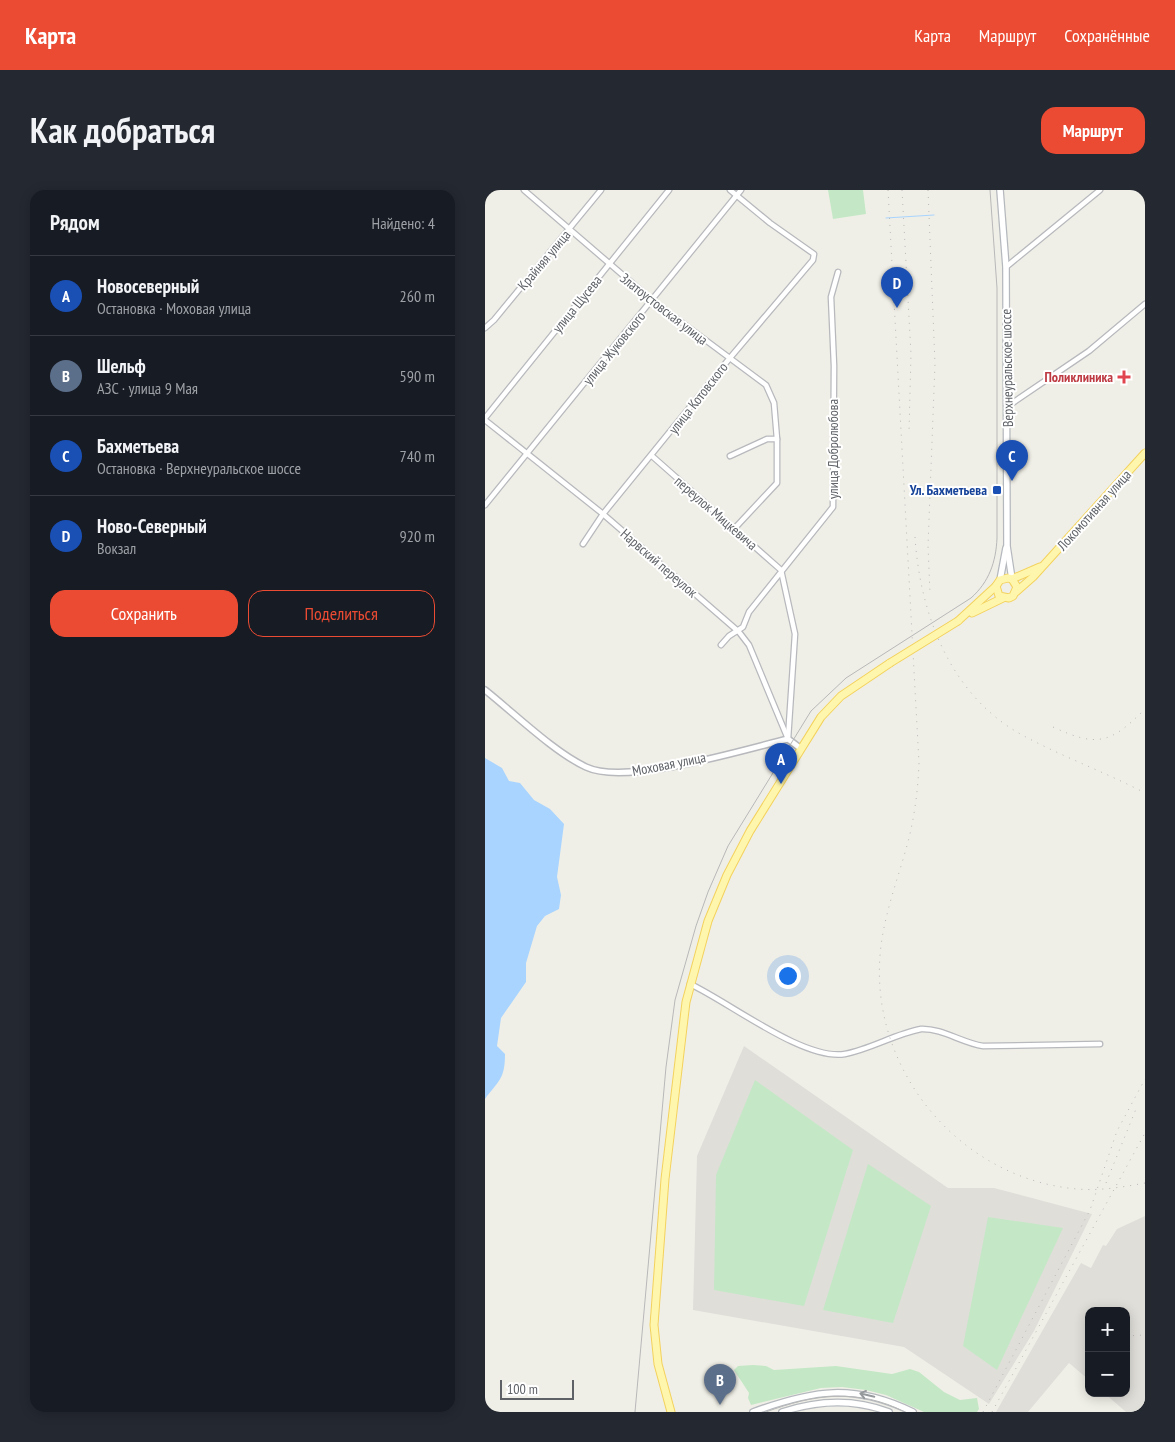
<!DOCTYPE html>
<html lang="ru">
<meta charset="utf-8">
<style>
:root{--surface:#171b24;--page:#242831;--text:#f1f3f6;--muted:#9ea1a6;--line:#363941;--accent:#eb4b32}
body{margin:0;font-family:"PT Sans Narrow",sans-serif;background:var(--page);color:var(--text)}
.controls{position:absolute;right:15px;bottom:15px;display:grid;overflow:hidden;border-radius:10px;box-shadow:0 2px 12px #0003}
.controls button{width:45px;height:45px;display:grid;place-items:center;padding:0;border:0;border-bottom:1px solid var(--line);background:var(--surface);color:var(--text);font:25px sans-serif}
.scale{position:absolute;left:15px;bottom:12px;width:74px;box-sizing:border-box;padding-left:5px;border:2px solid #5e6267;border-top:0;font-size:14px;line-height:18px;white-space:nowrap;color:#5e6267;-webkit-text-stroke:4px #fff;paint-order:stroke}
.you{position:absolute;left:302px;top:785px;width:18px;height:18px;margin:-12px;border:4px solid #fff;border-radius:50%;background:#1a73e8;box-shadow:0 0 0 8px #1a73e833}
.badge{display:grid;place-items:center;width:32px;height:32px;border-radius:50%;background:var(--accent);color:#fff;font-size:16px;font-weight:700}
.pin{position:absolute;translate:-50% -41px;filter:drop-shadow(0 1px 2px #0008)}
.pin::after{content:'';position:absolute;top:26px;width:18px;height:15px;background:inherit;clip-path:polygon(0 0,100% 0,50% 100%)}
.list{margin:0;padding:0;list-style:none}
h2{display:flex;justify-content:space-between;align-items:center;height:65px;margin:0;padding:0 20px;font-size:21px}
h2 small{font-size:16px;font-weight:400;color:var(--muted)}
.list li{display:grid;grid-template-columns:32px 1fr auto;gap:15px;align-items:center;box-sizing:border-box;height:80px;padding:0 20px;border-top:1px solid var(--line)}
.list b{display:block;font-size:19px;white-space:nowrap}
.list p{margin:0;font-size:16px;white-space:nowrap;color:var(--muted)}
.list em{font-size:16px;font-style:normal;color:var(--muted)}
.actions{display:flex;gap:10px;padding:15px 20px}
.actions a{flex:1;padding:11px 0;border:1px solid var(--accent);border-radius:15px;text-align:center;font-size:18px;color:var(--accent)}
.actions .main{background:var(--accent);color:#fff}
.map{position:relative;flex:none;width:660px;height:1222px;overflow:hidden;border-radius:15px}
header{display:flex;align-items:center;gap:30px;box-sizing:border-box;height:70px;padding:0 25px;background:var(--accent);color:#fff}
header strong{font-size:24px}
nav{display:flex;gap:28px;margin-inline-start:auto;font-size:18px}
.intro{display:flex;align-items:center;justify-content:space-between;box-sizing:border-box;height:120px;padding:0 30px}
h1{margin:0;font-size:35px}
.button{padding:12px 22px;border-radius:15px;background:var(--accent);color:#fff;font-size:18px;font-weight:700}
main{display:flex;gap:30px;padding:0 30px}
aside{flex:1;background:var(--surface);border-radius:15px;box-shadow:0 2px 12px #0003}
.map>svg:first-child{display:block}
.industrial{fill:#dfded9}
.green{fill:#c4e8c6}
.water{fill:#a8d4ff}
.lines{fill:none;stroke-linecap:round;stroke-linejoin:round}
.stream{stroke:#a8d4ff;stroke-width:1}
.minor-casing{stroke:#b7b9bd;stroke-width:7}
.tertiary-casing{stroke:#b7b9bd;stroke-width:8}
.secondary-casing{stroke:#b5b9be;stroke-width:8}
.primary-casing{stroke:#f3d25d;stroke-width:9}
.minor{stroke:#fff;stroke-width:4.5}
.tertiary{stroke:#fff;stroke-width:5}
.secondary{stroke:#fff;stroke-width:5.5}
.primary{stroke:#fff6ad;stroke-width:7}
.tram{stroke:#b7b8b8;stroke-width:1}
.rail{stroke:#b7b8b8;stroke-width:1;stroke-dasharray:1 6;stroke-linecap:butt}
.primary-bridge-casing{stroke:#f3d25d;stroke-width:9;stroke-linecap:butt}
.primary-bridge{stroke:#fff6ad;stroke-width:7}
.oneway{stroke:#96999c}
.health-dot{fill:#e0444e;stroke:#fff;stroke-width:2}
.transit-dot{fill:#1a4fb4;stroke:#fff;stroke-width:2}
.labels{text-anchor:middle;stroke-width:4;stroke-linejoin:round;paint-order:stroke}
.street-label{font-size:14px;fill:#5e6267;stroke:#fff}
.health-label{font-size:14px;font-weight:bold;fill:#be3a42;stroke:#fff;text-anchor:end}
.transit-label{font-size:14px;font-weight:bold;fill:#164399;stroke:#fff;text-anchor:end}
</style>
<header>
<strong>Карта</strong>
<nav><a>Карта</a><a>Маршрут</a><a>Сохранённые</a></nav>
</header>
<div class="intro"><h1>Как добраться</h1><a class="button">Маршрут</a></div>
<main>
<aside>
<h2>Рядом<small>Найдено: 4</small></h2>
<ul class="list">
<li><span class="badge" style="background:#1a4fb4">A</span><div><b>Новосеверный</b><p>Остановка · Моховая улица</p></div><em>260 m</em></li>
<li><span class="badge" style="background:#5c6f8a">B</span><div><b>Шельф</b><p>АЗС · улица 9 Мая</p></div><em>590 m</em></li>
<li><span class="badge" style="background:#1a4fb4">C</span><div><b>Бахметьева</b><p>Остановка · Верхнеуральское шоссе</p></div><em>740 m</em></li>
<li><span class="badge" style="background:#1a4fb4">D</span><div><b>Ново-Северный</b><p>Вокзал</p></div><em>920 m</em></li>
</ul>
<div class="actions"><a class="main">Сохранить</a><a>Поделиться</a></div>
</aside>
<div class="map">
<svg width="660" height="1222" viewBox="0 0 660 1222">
<rect width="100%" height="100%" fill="#f0efe7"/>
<g class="industrial">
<path d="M259,856L463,998H509L607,1024L549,1141L504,1214L419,1157L208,1120L212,966Z"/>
<path d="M660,1026V1222H641L619,1203H641V1121H604V1190L584,1173L543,1222H511L596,1073L606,1078L618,1055L621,1056L632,1039Z"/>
</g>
<g class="green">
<path d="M343,0H378L381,24L348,29Z"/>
<path d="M270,890L368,960L319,1116L229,1100L231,985Z"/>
<path d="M383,974L446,1016L408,1133L338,1120Z"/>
<path d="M503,1027L578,1038L512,1180L478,1156Z"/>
<path d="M268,1175L281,1176L289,1180L351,1176L407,1184L425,1179L434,1182L459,1202L475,1210L492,1208L494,1219L492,1222H439L401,1205L381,1200L357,1197L336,1198L266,1215L263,1208L264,1203L249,1180L253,1176Z"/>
</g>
<path class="water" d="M0,568L17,578L24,591L35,593L49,610L65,619L79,634L72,687L76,705L74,719L60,726L52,736L41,773V792L16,828L12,856L20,864C20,890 13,891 0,909Z"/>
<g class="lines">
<path class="stream" d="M401,28L449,25"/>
<defs>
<g id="minor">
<path d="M39,0L168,111L281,195L289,213L292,249H282L245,266"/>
<path d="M521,77L615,0"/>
<path d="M0,138L9,130L116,0"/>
<path d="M523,216L604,161L660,114"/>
<path d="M0,228L184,0"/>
<path d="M0,230L118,324L254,442L264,455L303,549"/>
<path d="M167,266L296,380L310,444L303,549"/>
<path d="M0,315L256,0"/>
<path d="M249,339L292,293V249"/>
<path d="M98,354L118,324L244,169L328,70L329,64L285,33L245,0"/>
<path d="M236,455L244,446L258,437L264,422L348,317L349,176L346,107L353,82"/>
<path d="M205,794C244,812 319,871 360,864C386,859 410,844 436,839C457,838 477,853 498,856L615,854"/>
</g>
<path id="tertiary" d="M0,500C29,523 69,562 101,577C141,596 257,560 303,549L315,558"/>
<g id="secondary">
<path d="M515,0L521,77L522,356L527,389"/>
<path d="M515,390L521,358"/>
<path d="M268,1222C328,1200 368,1193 428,1222"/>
<path d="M297,1222C333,1210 368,1208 404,1222"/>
</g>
<g id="primary">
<path d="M527,389L532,397L528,406L524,408L514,406L511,396L515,390L523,388L527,389L555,377"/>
<path d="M531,402L548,387L660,263"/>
<path d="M487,423L518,408"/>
<path d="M473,431L511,396"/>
<path d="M186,1222L173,1174L169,1135L180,989L201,812L223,731L242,685L265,641L336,527L356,506L405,473"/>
</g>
</defs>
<use href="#minor" class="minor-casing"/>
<use href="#tertiary" class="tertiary-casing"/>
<use href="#secondary" class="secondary-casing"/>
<use href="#primary" class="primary-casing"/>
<use href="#minor" class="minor"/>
<use href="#tertiary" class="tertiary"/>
<use href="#secondary" class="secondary"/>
<use href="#primary" class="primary"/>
<g class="tram">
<path d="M150,1222L181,877L190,810L211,736L223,702L243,656L326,521L361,488L486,408C504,392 511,372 512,348V98L505,0"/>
<path d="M281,1222C329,1204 373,1198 420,1222"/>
</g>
<g class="rail">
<path d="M403,0L434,573C433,599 430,623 424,648C414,687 398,725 395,766C386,882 476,989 592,999C615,1001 638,997 660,993"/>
<path d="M417,0L426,164L424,242"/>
<path d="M443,0L450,174L443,356L445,403"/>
<path d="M430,347C435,425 466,507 539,546C578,567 620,582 660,603"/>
<path d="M568,537C613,558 626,553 660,519"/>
<path d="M621,993L651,919"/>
<path d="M641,1146L660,1145"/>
<path d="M498,1222L605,1020L632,941L660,889"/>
<path d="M507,1222L660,943"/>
</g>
<defs>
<path id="primary-bridge" d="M405,473L473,431"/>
</defs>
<use href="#primary-bridge" class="primary-bridge-casing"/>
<use href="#primary-bridge" class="primary-bridge"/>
</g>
<defs><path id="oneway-shaft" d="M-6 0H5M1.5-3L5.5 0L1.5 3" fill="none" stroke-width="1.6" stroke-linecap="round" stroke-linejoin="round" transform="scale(1.25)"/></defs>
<use class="oneway" href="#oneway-shaft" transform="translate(382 1205) rotate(-167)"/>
<path class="health-dot" d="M636.5 179.5h5v5h5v5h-5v5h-5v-5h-5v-5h5z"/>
<rect class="transit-dot" x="507" y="295" width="10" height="10" rx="2.5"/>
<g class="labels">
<g class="street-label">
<text transform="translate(59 70) rotate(-50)" y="5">Крайняя улица</text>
<text transform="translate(92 114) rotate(-51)" y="5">улица Щусева</text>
<text transform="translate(179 119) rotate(38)" y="5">Златоустовская улица</text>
<text transform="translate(129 158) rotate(-51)" y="5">улица Жуковского</text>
<text transform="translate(522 178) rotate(-91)" y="5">Верхнеуральское шоссе</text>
<text transform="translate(213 208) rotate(-52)" y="5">улица Котовского</text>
<text transform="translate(348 259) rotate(-90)" y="5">улица Добролюбова</text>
<text transform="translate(609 320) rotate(-48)" y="5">Локомотивная улица</text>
<text transform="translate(231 323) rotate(41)" y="5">переулок Мицкевича</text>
<text transform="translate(174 373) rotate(41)" y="5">Нарвский переулок</text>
<text transform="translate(184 574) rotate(-11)" y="5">Моховая улица</text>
</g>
<g class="health-label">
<text x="628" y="192">Поликлиника</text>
</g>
<g class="transit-label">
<text x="502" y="305">Ул. Бахметьева</text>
</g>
</g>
</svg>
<div class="controls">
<button>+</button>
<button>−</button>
</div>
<div class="scale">100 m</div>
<div class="you"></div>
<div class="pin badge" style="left:296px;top:594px;background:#1a4fb4">A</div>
<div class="pin badge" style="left:235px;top:1215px;background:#5c6f8a">B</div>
<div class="pin badge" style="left:527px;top:291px;background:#1a4fb4">C</div>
<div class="pin badge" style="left:412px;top:118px;background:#1a4fb4">D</div>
</div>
</main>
